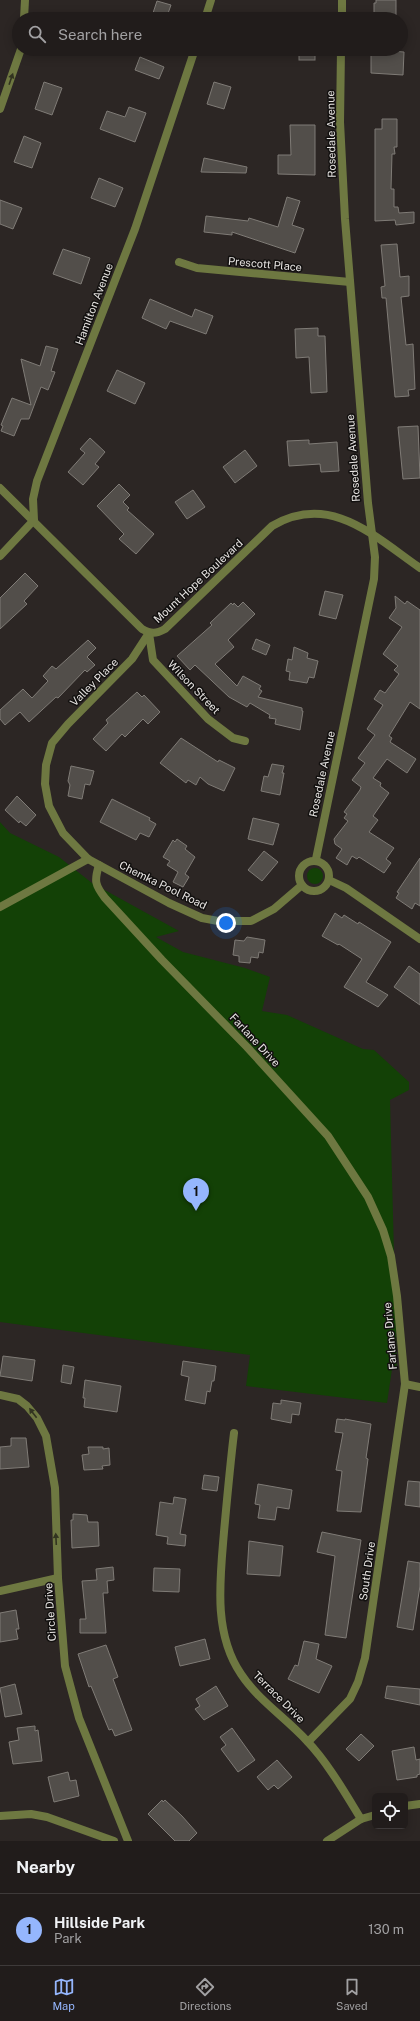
<!DOCTYPE html>
<style>
:root{--surface:#211c1b;--page:#2d2928;--text:#f1f3f6;--muted:#a2a1a3;--line:#3e3a3a;--accent:#95b6fd}
body{margin:0;font-family:"Public Sans",sans-serif;background:var(--page);color:var(--text)}
.controls{position:absolute;right:12px;bottom:12px;display:grid;overflow:hidden;border-radius:6px;box-shadow:0 2px 10px #0003}
.controls button{width:36px;height:36px;display:grid;place-items:center;padding:0;border:0;border-bottom:1px solid var(--line);background:var(--surface);color:var(--text);font:20px sans-serif}
.you{position:absolute;left:226px;top:923px;width:14px;height:14px;margin:-10px;border:3px solid #fff;border-radius:50%;background:#1a73e8;box-shadow:0 0 0 6px #1a73e833}
.badge{display:grid;place-items:center;width:26px;height:26px;border-radius:50%;background:var(--accent);color:#111;font-size:13px;font-weight:700}
.pin{position:absolute;translate:-50% -33px;filter:drop-shadow(0 1px 2px #0008)}
.pin::after{content:'';position:absolute;top:21px;width:14px;height:12px;background:inherit;clip-path:polygon(0 0,100% 0,50% 100%)}
.list{margin:0;padding:0;list-style:none}
h2{display:flex;justify-content:space-between;align-items:center;height:52px;margin:0;padding:0 16px;font-size:17px}
h2 small{font-size:13px;font-weight:400;color:var(--muted)}
.list li{display:grid;grid-template-columns:26px 1fr auto;gap:12px;align-items:center;box-sizing:border-box;height:72px;padding:0 16px;border-top:1px solid var(--line)}
.list b{display:block;font-size:15px;white-space:nowrap}
.list p{margin:0;font-size:13px;white-space:nowrap;color:var(--muted)}
.list em{font-size:13px;font-style:normal;color:var(--muted)}
.icon{flex:none;width:22px;height:22px;fill:none;stroke:currentColor;stroke-width:2;stroke-linecap:round;stroke-linejoin:round}
.map{position:relative;flex:none;width:420px;height:1841px;overflow:hidden}
.search{position:absolute;background:var(--surface);box-shadow:0 2px 10px #0003;left:12px;right:12px;top:12px;height:44px;display:flex;align-items:center;gap:10px;box-sizing:border-box;padding:0 14px;border-radius:22px;color:var(--muted);font-size:15px}
.sheet{height:124px;background:var(--surface)}
nav{display:flex;justify-content:space-around;align-items:center;box-sizing:border-box;height:56px;border-top:1px solid var(--line);background:var(--surface);font-size:11px;color:var(--muted)}
nav a{display:grid;justify-items:center;gap:2px}
nav .on{color:var(--accent)}
.map>svg:first-child{display:block}
.green{fill:#134106}
.building{fill:#524e4a;stroke:#7f7b76}
.lines{fill:none;stroke-linecap:round;stroke-linejoin:round}
.minor{stroke:#6e7841;stroke-width:8}
.oneway{fill:#323420}
.labels{text-anchor:middle;stroke-width:3;stroke-linejoin:round;paint-order:stroke}
.street-label{font-size:11px;fill:#e7e4e2;stroke:#12100f}
</style>
<div class="map">
<svg width="420" height="1841" viewBox="0 0 420 1841">
<rect width="100%" height="100%" fill="#2c2624"/>
<g class="green">
<path d="M0,822L10,833L59,857L92,883L179,931L156,937L183,952L245,968L270,977L262,1011L287,1015L363,1049L374,1050L409,1082V1090L390,1100L397,1369H392L387,1403L246,1386L250,1355L0,1322Z"/>
<circle cx="315" cy="876" r="8"/>
</g>
<g class="building">
<path d="M376,0H396V19H374V3H376Z"/>
<path d="M157,1L171,5L166,19L152,16Z"/>
<rect x="299" y="49" width="16" height="11"/>
<path d="M377,50L404,52L403,75L371,73V51L377,52Z"/>
<path d="M140,57L164,67L159,79L135,70Z"/>
<path d="M44,82L62,88L52,115L35,109Z"/>
<path d="M214,82L231,87L224,109L207,104Z"/>
<path d="M129,107L146,113L135,142L100,129L107,111L125,117Z"/>
<path d="M382,119H397V147H394L395,154H392L391,189H394V207H398L399,213L414,212V223L396,225L395,220L375,221V129H382Z"/>
<path d="M290,125H315V175L278,174V155H291Z"/>
<path d="M24,136L41,143L32,168L14,162Z"/>
<path d="M204,158L247,167L246,173L201,172Z"/>
<path d="M99,178L123,188L115,207L91,198Z"/>
<path d="M287,197L300,201L292,225L304,229L295,253L232,232V235L204,232L206,216L248,221L249,218L278,227Z"/>
<path d="M0,200L22,208L13,229L0,224Z"/>
<path d="M397,244L400,277L409,276V296L401,297L406,345L413,344L415,389L408,390L409,396L395,397L386,298H382L381,287L385,286L381,245Z"/>
<path d="M63,249L90,258L81,284L53,274Z"/>
<path d="M150,299L192,317L195,309L213,316L206,334L170,321L166,329L142,318Z"/>
<path d="M318,328V336H325L327,392L311,393L309,357L296,358L295,329Z"/>
<path d="M46,346L58,349L51,371L55,372L48,390L41,387L29,419H21L14,436L1,431L3,426L1,425L12,398L31,405L21,359L40,366Z"/>
<path d="M117,370L145,383L135,404L107,391Z"/>
<path d="M418,426L420,478L403,479L398,427Z"/>
<path d="M90,438L105,452L95,464L99,467L83,485L68,472L85,453L80,449Z"/>
<path d="M309,440V444L337,442L339,471L321,472L320,464L289,466L287,441Z"/>
<path d="M245,450L257,466L235,483L223,467Z"/>
<path d="M119,484L130,495L123,502L129,508L127,510L154,534L136,554L119,539L124,534L97,506Z"/>
<path d="M193,490L205,507L187,519L175,502Z"/>
<path d="M25,573L38,586L24,601L27,604L0,629V598Z"/>
<path d="M325,591L343,595L336,619L319,615Z"/>
<path d="M395,596L405,604L407,601L420,610V709L410,702L389,736L392,738L390,742L416,759L407,773L387,759L373,778L381,783L380,786L389,793L373,816L378,820L369,832L394,848L386,859L391,863L384,873L359,857L357,859L352,856L347,865L336,858L342,849L335,844L334,839L348,821L344,818L347,814L344,812L360,790L361,787L352,780L365,763L358,758L375,735L367,729L383,705L374,699L380,690L385,693L399,674L394,670L398,666L383,654L402,627L389,618L396,608Z"/>
<path d="M243,602L255,614L228,640L234,647L215,664L237,686L243,676L261,686L259,689L262,691L258,697L302,708V711H303L300,730L275,724L276,719L269,718L270,715L250,703L247,707L229,697L195,665L190,670L177,656L212,625L210,623L231,603L233,605L234,603L238,607Z"/>
<path d="M256,639L270,645L266,655L252,649Z"/>
<path d="M88,640L96,648L87,657L95,665L87,672L85,670L58,698L56,697L29,722L20,712L5,725L0,719V710L23,689L32,698L48,681L43,676L52,666L56,669Z"/>
<path d="M294,647L308,653L307,658L318,661L314,678L309,677L307,683L289,680L290,672L286,671L288,659L292,660Z"/>
<path d="M137,692L142,697L144,695L160,712L148,724L143,719L125,737L122,734L106,751L93,739L108,723L106,720Z"/>
<path d="M181,738L218,762L219,760L235,768L224,791L208,784L200,777L196,785L188,780L186,783L160,763Z"/>
<path d="M272,764L284,766L282,773H284L280,795L261,791L264,776L268,777Z"/>
<path d="M71,766L94,771L90,785L85,784L82,799L68,796L70,785L68,781Z"/>
<path d="M17,796L36,815L26,826L20,821L19,823L5,810Z"/>
<path d="M112,799L150,818L149,820L156,824L149,837L140,833L136,840L100,822Z"/>
<path d="M253,818L279,824L273,845L248,839Z"/>
<path d="M177,839L187,846L185,849L195,857L185,874L189,877L183,887L173,882L178,872L167,865L170,861L163,857L173,840L175,842Z"/>
<path d="M264,851L278,862L262,881L248,870Z"/>
<path d="M420,858V906L415,903L412,909L396,898L399,893L397,892Z"/>
<path d="M335,913L342,918L344,915L358,924L359,922L391,942L366,982L388,995L378,1007L344,987L362,959L339,944L338,945L322,936Z"/>
<path d="M247,937L265,940L263,953L259,952L258,958L251,957L250,963L239,962V956L233,955L235,940L244,941Z"/>
<path d="M409,966L420,974V1005L394,987Z"/>
<path d="M3,1356L35,1360L32,1381L0,1376Z"/>
<path d="M183,1361L216,1366L214,1381H212L210,1392L207,1391L205,1404L185,1400L189,1377L181,1375Z"/>
<path d="M63,1365L74,1367L71,1384L61,1382Z"/>
<path d="M85,1380L121,1386L117,1412L84,1407L85,1398H83Z"/>
<path d="M281,1400L301,1403L299,1415L292,1414L291,1423L271,1419L273,1403L281,1404Z"/>
<path d="M337,1419L345,1420V1419L371,1424L366,1458L368,1459L361,1512L337,1511L342,1471L336,1470L343,1433L335,1432Z"/>
<path d="M11,1438H26L29,1467L0,1469V1447L11,1446Z"/>
<path d="M88,1447H103V1449L109,1448L110,1465L102,1466L103,1469L84,1470L82,1455L89,1454Z"/>
<path d="M204,1475L219,1477L217,1491L202,1489Z"/>
<path d="M408,1481L420,1482V1507L405,1505Z"/>
<path d="M258,1484L292,1490L289,1509L277,1507L275,1520L258,1518L260,1505L255,1504Z"/>
<path d="M174,1497L186,1499L180,1534L186,1535L185,1546L167,1544L168,1537L156,1535L160,1502L173,1504Z"/>
<path d="M73,1514L87,1515L88,1522H98L99,1546L72,1548L71,1520H73Z"/>
<path d="M322,1532L361,1540L346,1638L325,1635L335,1556L317,1552Z"/>
<path d="M249,1541L283,1546L280,1576L247,1574Z"/>
<path d="M408,1561L420,1563V1586L413,1630L397,1627Z"/>
<path d="M113,1567L114,1580L107,1581L108,1593H103L106,1633H80V1619H86L82,1581L97,1580L96,1569Z"/>
<path d="M154,1568L180,1569L179,1592L153,1591Z"/>
<path d="M16,1610L19,1629H16L18,1639L0,1642V1613Z"/>
<path d="M205,1639L210,1659L180,1666L175,1647Z"/>
<path d="M304,1641L319,1644L316,1659L332,1666L319,1693L288,1679L295,1665L298,1666Z"/>
<path d="M106,1645L118,1677L113,1679L132,1730L115,1736L112,1729L109,1730L91,1686L89,1687L78,1654Z"/>
<path d="M15,1684L22,1714L5,1717L0,1688Z"/>
<path d="M216,1686L228,1706L204,1720L195,1709L200,1706L196,1699Z"/>
<path d="M387,1686L420,1689V1705L385,1698Z"/>
<path d="M35,1726V1731L38,1730L42,1761L13,1764L9,1742L19,1740L17,1728Z"/>
<path d="M232,1728L255,1760L238,1772L221,1749L226,1745L220,1737Z"/>
<path d="M361,1734L374,1746L359,1761L346,1749Z"/>
<path d="M414,1747L416,1760L420,1759V1774L417,1775V1777L397,1780L392,1751Z"/>
<path d="M277,1760L292,1777L278,1789L274,1785L268,1790L257,1777Z"/>
<path d="M68,1772L70,1781L76,1780L79,1796L54,1802L48,1777Z"/>
<path d="M162,1800L163,1802L165,1800L182,1816L197,1833L189,1841H175L148,1814Z"/>
</g>
<g class="lines">
<g class="minor">
<path d="M24,19L25,0"/>
<path d="M205,19L211,0"/>
<path d="M342,19V0"/>
<path d="M0,109L21,49"/>
<path d="M179,262L197,268L350,282"/>
<path d="M0,488L142,629C151,634 156,634 165,629L272,526C330,492 374,536 420,568"/>
<path d="M0,556L34,520L33,499L37,481L135,229L195,49"/>
<path d="M149,633L132,659L68,724L52,743L46,765L45,784L49,806L63,833L88,859L169,903L202,918L218,921H251L274,909L302,885"/>
<path d="M149,633L153,660L208,719L233,738L245,741"/>
<path d="M316,859L374,579L375,557L368,503L345,219L340,122L341,49"/>
<circle cx="314" cy="876" r="15"/>
<path d="M99,865C94,881 95,885 105,898L162,960L247,1047L328,1136L368,1197L383,1230L391,1256L397,1296L405,1384L365,1658L358,1682L350,1699L308,1742"/>
<path d="M329,880L346,888L420,939"/>
<path d="M0,907L88,859"/>
<path d="M405,1384L420,1387"/>
<path d="M0,1395L18,1399L27,1406L37,1418L46,1436L55,1488L58,1578L65,1666L79,1718L128,1841"/>
<path d="M234,1433C230,1466 227,1499 224,1532C220,1580 213,1633 241,1674C258,1700 286,1718 307,1741C328,1763 345,1793 361,1819"/>
<path d="M0,1591L58,1578"/>
<path d="M405,1806L420,1804"/>
<path d="M0,1816L31,1814L47,1817L114,1841"/>
<path d="M327,1841L361,1819L375,1815"/>
</g>
</g>
<defs><path id="oneway-solid" d="M-6-.8H1V-3.2L6.5 0L1 3.2V.8H-6Z"/></defs>
<g class="oneway">
<use href="#oneway-solid" transform="translate(11 79) rotate(-71)"/>
<use href="#oneway-solid" transform="translate(33 1413) rotate(-127)"/>
<use href="#oneway-solid" transform="translate(56 1539) rotate(-93)"/>
</g>
<g class="labels">
<g class="street-label">
<text transform="translate(331 134) rotate(-91)" y="4">Rosedale Avenue</text>
<text transform="translate(265 264) rotate(5)" y="4">Prescott Place</text>
<text transform="translate(94 304) rotate(-69)" y="4">Hamilton Avenue</text>
<text transform="translate(353 458) rotate(-94)" y="4">Rosedale Avenue</text>
<text transform="translate(198 581) rotate(-43)" y="4">Mount Hope Boulevard</text>
<text transform="translate(94 682) rotate(-45)" y="4">Valley Place</text>
<text transform="translate(194 687) rotate(46)" y="4">Wilson Street</text>
<text transform="translate(322 774) rotate(-78)" y="4">Rosedale Avenue</text>
<text transform="translate(163 885) rotate(26)" y="4">Chemka Pool Road</text>
<text transform="translate(255 1040) rotate(47)" y="4">Farlane Drive</text>
<text transform="translate(390 1336) rotate(-95)" y="4">Farlane Drive</text>
<text transform="translate(367 1571) rotate(-82)" y="4">South Drive</text>
<text transform="translate(50 1612) rotate(-94)" y="4">Circle Drive</text>
<text transform="translate(279 1697) rotate(45)" y="4">Terrace Drive</text>
</g>
</g>
</svg>
<div class="controls">
<button><svg class="icon" aria-label="locate" viewBox="0 0 24 24"><circle cx="12" cy="12" r="6"/><path d="M12 2v4M12 18v4M2 12h4M18 12h4"/></svg></button>
</div>
<div class="you"></div>
<div class="pin badge" style="left:196px;top:1211px">1</div>
<div class="search"><svg class="icon" aria-label="search" viewBox="0 0 24 24"><circle cx="10" cy="10" r="6"/><path d="M15 15l6 6"/></svg>Search here</div>
</div>
<section class="sheet">
<h2>Nearby<small></small></h2>
<ul class="list">
<li><span class="badge">1</span><div><b>Hillside Park</b><p>Park</p></div><em>130 m</em></li>
</ul>
</section>
<nav>
<a class="on"><svg class="icon" aria-label="map" viewBox="0 0 24 24"><path d="M3 6l6-2 6 2 6-2v14l-6 2-6-2-6 2zM9 4v14M15 6v14"/></svg>Map</a>
<a><svg class="icon" aria-label="directions" viewBox="0 0 24 24"><path d="M12 3l9 9-9 9-9-9zM9 14v-3h6M13 9l2 2-2 2"/></svg>Directions</a>
<a><svg class="icon" aria-label="saved" viewBox="0 0 24 24"><path d="M7 4h10v16l-5-4-5 4z"/></svg>Saved</a>
</nav>
